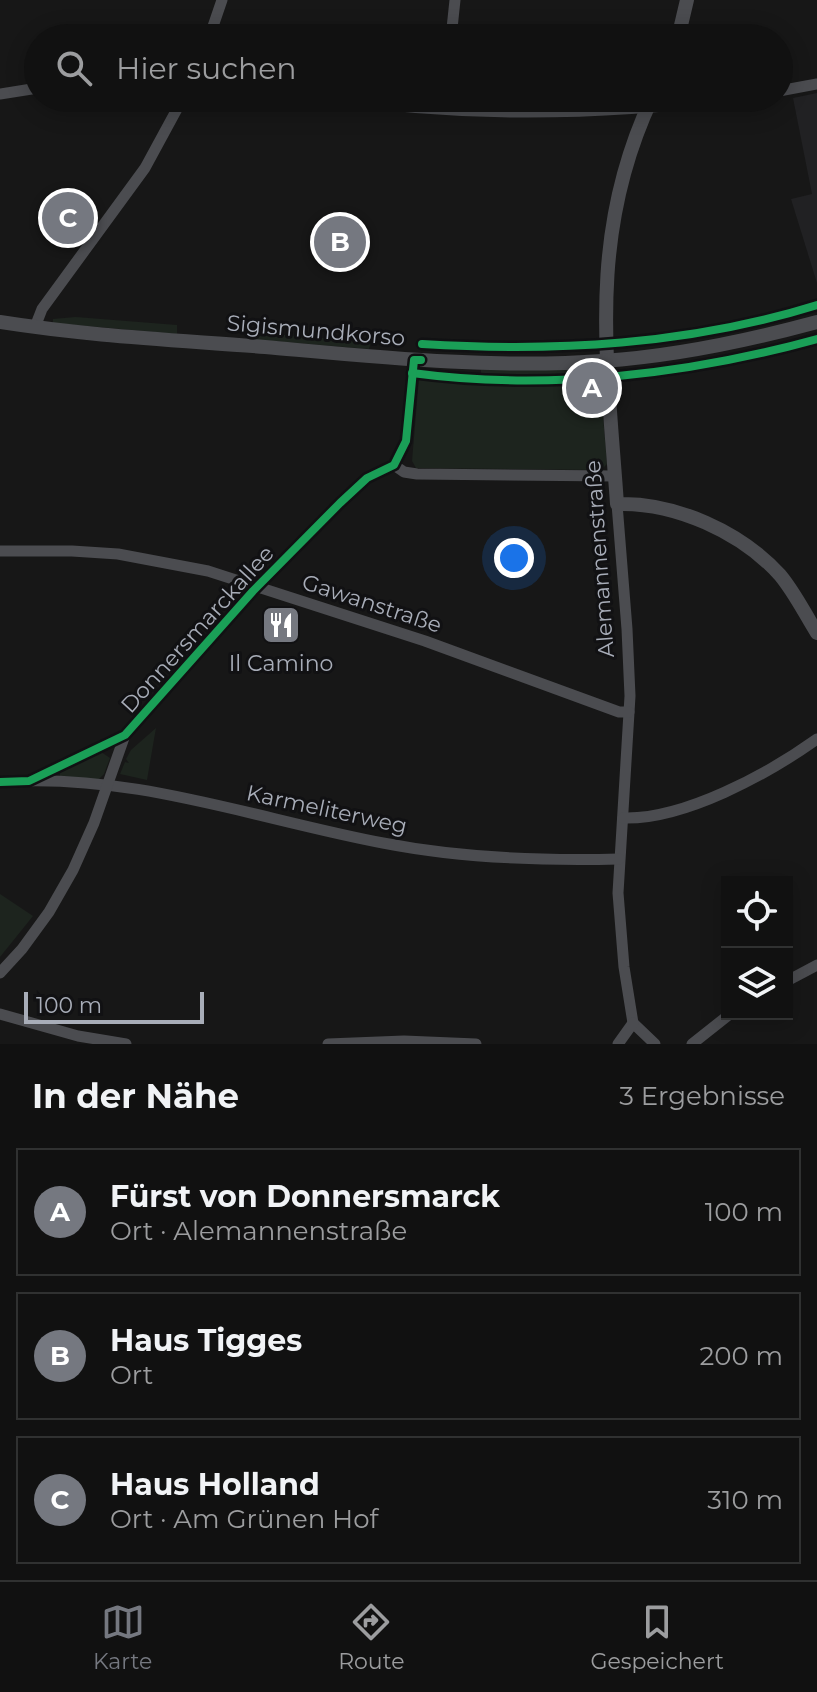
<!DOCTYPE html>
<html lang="de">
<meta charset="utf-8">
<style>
:root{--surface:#111;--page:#1e1f1f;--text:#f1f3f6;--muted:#9c9d9f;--line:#303131;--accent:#757880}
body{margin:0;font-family:Montserrat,sans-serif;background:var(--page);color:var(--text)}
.controls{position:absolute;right:24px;bottom:24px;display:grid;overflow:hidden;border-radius:0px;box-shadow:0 4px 20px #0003}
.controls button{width:72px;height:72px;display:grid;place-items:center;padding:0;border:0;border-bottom:2px solid var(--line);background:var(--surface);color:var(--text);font:40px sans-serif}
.scale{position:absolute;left:24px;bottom:20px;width:180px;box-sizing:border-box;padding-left:8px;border:4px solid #a8adb8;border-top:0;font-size:22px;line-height:28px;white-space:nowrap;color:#a8adb8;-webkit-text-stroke:6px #111113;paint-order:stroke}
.you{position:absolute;left:514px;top:558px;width:28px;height:28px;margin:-20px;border:6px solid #fff;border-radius:50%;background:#1a73e8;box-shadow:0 0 0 12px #1a73e833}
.badge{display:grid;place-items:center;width:52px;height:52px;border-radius:50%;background:var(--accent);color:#fff;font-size:26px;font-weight:700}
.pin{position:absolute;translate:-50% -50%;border:4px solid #fff;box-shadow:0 2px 8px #0006}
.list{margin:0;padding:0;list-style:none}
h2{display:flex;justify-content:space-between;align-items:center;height:104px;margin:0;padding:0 32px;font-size:34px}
h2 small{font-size:26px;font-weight:400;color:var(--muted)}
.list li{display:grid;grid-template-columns:52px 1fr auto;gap:24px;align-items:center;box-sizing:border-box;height:128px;margin:0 16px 16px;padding:0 16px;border:2px solid var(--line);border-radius:0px}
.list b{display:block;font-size:30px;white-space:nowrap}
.list p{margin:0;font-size:26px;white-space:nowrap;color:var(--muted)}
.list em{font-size:26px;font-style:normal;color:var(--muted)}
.icon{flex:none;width:44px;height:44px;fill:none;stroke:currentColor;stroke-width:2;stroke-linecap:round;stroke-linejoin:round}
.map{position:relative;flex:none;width:817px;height:1044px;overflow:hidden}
.search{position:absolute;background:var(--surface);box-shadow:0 4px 20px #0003;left:24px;right:24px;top:24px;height:88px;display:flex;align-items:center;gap:20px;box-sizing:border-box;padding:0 28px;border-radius:44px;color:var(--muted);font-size:30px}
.sheet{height:536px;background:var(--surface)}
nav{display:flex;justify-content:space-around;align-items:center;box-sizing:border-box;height:112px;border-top:2px solid var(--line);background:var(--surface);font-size:22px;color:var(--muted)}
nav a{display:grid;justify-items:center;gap:4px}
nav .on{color:var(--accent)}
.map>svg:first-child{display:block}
.built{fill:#212123}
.green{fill:#1d241e}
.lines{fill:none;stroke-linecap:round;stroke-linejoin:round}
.minor{stroke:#4b4c50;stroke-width:11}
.tertiary{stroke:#4b4c50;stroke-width:14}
.cycleway-casing{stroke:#111113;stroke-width:13}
.cycleway{stroke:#1a9f57;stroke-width:8}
.labels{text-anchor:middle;stroke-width:6;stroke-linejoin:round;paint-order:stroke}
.street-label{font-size:22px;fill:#a8adb8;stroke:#111113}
.poi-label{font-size:22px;fill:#a8adb8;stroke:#111113}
</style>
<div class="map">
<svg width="817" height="1044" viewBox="0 0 817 1044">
<rect width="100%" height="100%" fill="#171717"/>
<path class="built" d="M817,93V283L791,199L812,194L793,98Z"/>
<g class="green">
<path d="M76,317L177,325V334L53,323V319Z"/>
<path d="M248,332L371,342L369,349L249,339Z"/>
<path d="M593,368V373L549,377H481V370Z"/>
<path d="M419,378L505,382L600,379L607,464L601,470L416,468L412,461Z"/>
<path d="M156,728L147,780L120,774L125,762L129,763L126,759L131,750Z"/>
<path d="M101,752L110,758L104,774L98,780L60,778V772Z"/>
<path d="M0,894L33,916L0,957Z"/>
</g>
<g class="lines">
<g class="minor">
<path d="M209,38L222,0"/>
<path d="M451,38L455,0"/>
<path d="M779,91L817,84"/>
<path d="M0,94L38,88"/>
<path d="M333,98C466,118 606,115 739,98"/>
<path d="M35,327L42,309L145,168L183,98"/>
<path d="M394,465L404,472L417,474L615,476"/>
<path d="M617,504L627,629L630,696L618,893L624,967L633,1023"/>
<path d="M0,551H72L118,554L208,571L425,641L619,712H629"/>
<path d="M33,779L125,735"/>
<path d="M0,782C131,772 256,819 383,843C460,858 541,861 619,859"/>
<path d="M623,818C684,820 768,774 817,739"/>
<path d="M0,973L22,949L49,912L73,870L94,823L125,735L253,591L340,503L367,478L394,465L406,441L414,360"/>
<path d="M787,981L817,965"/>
<path d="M0,1014L78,1036L126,1044"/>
<path d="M633,1023L655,1044"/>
<path d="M328,1044L404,1041L476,1044"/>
<path d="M618,1044L633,1023"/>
<path d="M692,1044L730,1014"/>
</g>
<g class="tertiary">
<path d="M678,38L687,0"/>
<path d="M652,98C587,235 607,360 617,504C675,502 741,532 780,575C795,593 805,614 817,633"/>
<path d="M0,322C88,336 177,340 265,347C378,357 490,369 603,361C676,356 747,341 817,322"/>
</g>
<defs>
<g id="cycleway">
<path d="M422,344C555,352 689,345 817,305"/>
<path d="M412,373C546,391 687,375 817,339"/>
<path d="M0,782L29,781L125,735L253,591L340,503L367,478L394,465L406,441L414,360H421"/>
</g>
</defs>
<use href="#cycleway" class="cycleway-casing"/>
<use href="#cycleway" class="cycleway"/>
</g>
<defs>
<symbol id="restaurant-square" viewBox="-11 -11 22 22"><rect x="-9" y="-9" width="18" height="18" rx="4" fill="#757880" stroke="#111113"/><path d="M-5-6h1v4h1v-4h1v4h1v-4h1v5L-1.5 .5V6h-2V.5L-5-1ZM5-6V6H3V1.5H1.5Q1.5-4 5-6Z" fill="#fff"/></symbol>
</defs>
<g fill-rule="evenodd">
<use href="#restaurant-square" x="259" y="603" width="44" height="44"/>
</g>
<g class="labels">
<g class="street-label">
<text transform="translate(316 330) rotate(5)" y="8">Sigismundkorso</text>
<text transform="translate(599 559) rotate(-94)" y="8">Alemannenstraße</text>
<text transform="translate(372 603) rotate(18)" y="8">Gawanstraße</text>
<text transform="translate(197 629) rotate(-48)" y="8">Donnersmarckallee</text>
<text transform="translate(327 809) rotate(12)" y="8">Karmeliterweg</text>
</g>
<g class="poi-label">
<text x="281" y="671">Il Camino</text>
</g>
</g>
</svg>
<div class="controls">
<button><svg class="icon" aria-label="locate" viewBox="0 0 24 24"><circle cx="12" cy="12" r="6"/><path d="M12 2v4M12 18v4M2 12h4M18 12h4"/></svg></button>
<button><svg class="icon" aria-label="layers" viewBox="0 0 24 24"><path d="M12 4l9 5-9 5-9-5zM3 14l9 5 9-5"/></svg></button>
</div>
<div class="scale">100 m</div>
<div class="you"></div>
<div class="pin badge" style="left:592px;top:388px">A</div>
<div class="pin badge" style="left:340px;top:242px">B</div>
<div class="pin badge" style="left:68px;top:218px">C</div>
<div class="search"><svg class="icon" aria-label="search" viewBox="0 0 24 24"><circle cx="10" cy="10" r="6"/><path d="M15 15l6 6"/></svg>Hier suchen</div>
</div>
<section class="sheet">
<h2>In der Nähe<small>3 Ergebnisse</small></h2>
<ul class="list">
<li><span class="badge">A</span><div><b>Fürst von Donnersmarck</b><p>Ort · Alemannenstraße</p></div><em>100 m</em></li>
<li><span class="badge">B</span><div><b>Haus Tigges</b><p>Ort</p></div><em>200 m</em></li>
<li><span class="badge">C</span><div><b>Haus Holland</b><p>Ort · Am Grünen Hof</p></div><em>310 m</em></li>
</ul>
</section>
<nav>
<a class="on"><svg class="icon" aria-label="map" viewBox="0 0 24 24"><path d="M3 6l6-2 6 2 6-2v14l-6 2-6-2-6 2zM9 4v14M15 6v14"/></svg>Karte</a>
<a><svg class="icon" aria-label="directions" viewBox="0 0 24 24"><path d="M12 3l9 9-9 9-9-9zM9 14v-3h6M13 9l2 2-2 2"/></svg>Route</a>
<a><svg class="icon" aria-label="saved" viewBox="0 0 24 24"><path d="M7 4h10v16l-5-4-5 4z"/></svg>Gespeichert</a>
</nav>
